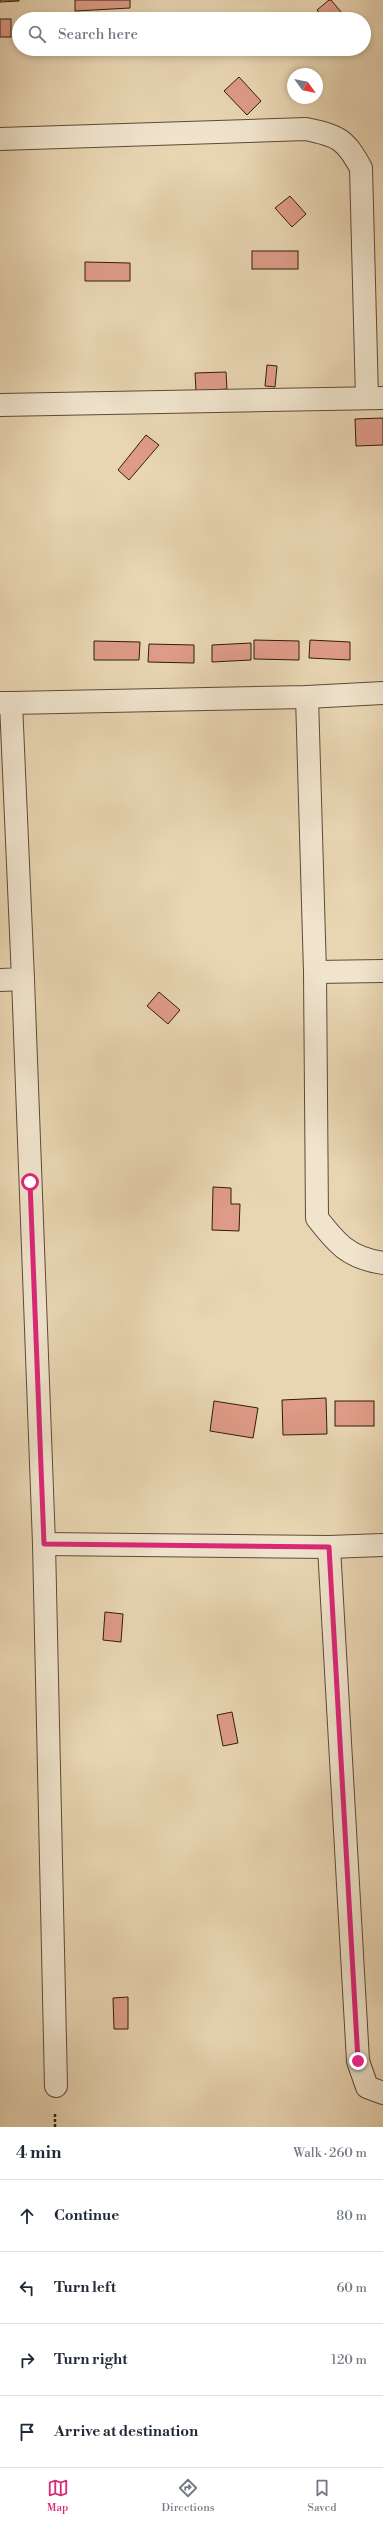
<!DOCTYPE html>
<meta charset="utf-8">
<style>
:root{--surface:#fff;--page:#f2f2f3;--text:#1f2937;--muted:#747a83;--line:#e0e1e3;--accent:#db2777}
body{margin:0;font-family:"Libre Bodoni",serif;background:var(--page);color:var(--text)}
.compass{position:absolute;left:287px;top:68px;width:36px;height:36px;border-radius:50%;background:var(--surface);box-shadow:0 2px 6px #0003;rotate:123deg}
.stop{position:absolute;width:12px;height:12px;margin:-9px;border:3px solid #db2777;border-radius:50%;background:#fff}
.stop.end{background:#db2777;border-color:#fff;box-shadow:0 1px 4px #0008}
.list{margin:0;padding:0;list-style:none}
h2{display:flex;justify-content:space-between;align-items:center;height:52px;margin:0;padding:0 16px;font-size:17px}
h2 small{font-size:13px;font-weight:400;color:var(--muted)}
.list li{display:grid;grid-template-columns:26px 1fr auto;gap:12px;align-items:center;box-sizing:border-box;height:72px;padding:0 16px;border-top:1px solid var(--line)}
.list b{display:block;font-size:15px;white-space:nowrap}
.list em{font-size:13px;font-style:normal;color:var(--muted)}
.icon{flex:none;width:22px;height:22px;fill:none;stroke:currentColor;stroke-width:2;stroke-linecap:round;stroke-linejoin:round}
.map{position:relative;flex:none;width:383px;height:2127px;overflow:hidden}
.search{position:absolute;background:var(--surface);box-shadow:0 2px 6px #0003;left:12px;right:12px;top:12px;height:44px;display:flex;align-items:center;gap:10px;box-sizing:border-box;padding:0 14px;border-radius:22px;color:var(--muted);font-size:15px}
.sheet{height:340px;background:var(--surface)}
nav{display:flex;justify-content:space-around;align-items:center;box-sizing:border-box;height:56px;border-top:1px solid var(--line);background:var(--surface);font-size:11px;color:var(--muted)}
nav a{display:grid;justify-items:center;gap:2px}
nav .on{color:var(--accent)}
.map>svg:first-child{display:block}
.building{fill:#de9b87;stroke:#311c0e}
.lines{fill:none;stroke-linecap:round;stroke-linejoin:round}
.minor-casing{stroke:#5f4a37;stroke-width:24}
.path{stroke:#311c0e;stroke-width:2.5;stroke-dasharray:3 2;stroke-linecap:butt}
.minor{stroke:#f0e4cd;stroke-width:22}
.route{stroke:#db2777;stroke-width:5}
</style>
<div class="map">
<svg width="383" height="2127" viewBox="0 0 383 2127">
<rect width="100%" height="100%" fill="#e8d5b2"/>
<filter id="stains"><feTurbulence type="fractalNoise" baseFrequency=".005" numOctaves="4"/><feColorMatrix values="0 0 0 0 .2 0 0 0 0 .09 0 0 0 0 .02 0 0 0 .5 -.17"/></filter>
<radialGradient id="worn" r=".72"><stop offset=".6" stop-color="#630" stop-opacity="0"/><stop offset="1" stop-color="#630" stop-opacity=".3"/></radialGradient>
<g class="building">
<path d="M0,0H19V1L0,2Z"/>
<path d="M75,0H130V8L75,11Z"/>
<path d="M329,0H331L347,19H324L317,10Z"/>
<rect x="0" y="19" width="11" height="18"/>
<path d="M239,77L261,101L247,115L224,91Z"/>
<path d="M290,196L306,214L292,227L275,208Z"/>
<rect x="252" y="251" width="46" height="18"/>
<path d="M85,262L130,263V281H85Z"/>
<path d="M267,365L277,366L275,387L265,386Z"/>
<path d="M226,372L227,389L196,391L195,373Z"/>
<path d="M383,418V445L356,446L355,419Z"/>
<path d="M146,435L159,445L129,480L118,470Z"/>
<path d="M254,640L299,641V660L254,659Z"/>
<path d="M310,640L350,642V660L309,658Z"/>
<path d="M94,641L140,642L139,660H94Z"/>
<path d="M251,643V660L212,662V645Z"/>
<path d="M149,644L194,645V663L148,662Z"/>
<path d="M159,992L180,1010L168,1024L147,1006Z"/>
<path d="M213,1187L231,1188V1204H240L239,1231L212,1230Z"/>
<path d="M326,1398L327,1434L283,1435L282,1400Z"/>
<path d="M214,1401L258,1408L253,1438L210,1431Z"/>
<rect x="335" y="1401" width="39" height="25"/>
<path d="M105,1612L123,1614L121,1642L103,1640Z"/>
<path d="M232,1712L238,1743L223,1746L217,1715Z"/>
<path d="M128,1997V2029H114L113,1998Z"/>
</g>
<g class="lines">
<defs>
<g id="minor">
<path d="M0,139L306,129C339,136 345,139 361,168L367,398"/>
<path d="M0,405L383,398"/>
<path d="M307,697L315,972L317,1218C337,1244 349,1258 383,1263"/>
<path d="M0,703H11L23,979L0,980"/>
<path d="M11,703L307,697L383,693"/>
<path d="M315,972L383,971"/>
<path d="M23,979L44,1544L56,2086"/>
<path d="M44,1544L329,1547L383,1545"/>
<path d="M329,1547L358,2061L367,2087L383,2093"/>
</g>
</defs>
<use href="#minor" class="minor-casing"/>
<path class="path" d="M55,2127V2112"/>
<use href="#minor" class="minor"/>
</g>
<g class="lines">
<path class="route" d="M30,1182L44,1544L329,1547L358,2061"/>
</g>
<rect width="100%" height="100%" filter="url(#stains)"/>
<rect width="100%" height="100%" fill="url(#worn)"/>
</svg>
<svg class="compass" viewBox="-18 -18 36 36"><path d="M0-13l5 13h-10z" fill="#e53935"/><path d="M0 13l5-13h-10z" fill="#747a83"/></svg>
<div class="stop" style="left:30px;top:1182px"></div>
<div class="stop end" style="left:358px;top:2061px"></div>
<div class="search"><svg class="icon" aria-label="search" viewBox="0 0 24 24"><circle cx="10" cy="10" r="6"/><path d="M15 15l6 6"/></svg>Search here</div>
</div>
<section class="sheet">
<h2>4 min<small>Walk · 260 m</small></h2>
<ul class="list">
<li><svg class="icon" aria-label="ahead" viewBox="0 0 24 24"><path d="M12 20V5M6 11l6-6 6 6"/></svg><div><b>Continue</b></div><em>80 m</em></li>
<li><svg class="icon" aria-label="left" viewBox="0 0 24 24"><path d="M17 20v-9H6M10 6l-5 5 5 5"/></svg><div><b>Turn left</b></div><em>60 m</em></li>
<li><svg class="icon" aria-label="right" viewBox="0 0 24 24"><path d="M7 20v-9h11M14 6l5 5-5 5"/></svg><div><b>Turn right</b></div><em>120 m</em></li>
<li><svg class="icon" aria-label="arrive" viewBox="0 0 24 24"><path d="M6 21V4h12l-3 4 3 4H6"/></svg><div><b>Arrive at destination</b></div></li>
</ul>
</section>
<nav>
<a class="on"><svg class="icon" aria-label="map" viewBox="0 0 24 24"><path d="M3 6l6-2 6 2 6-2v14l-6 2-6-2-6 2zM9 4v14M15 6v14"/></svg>Map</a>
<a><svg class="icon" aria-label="directions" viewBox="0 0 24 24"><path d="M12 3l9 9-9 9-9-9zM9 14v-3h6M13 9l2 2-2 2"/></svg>Directions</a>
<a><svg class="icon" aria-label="saved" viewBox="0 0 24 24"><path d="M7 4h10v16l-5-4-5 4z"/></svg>Saved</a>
</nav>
